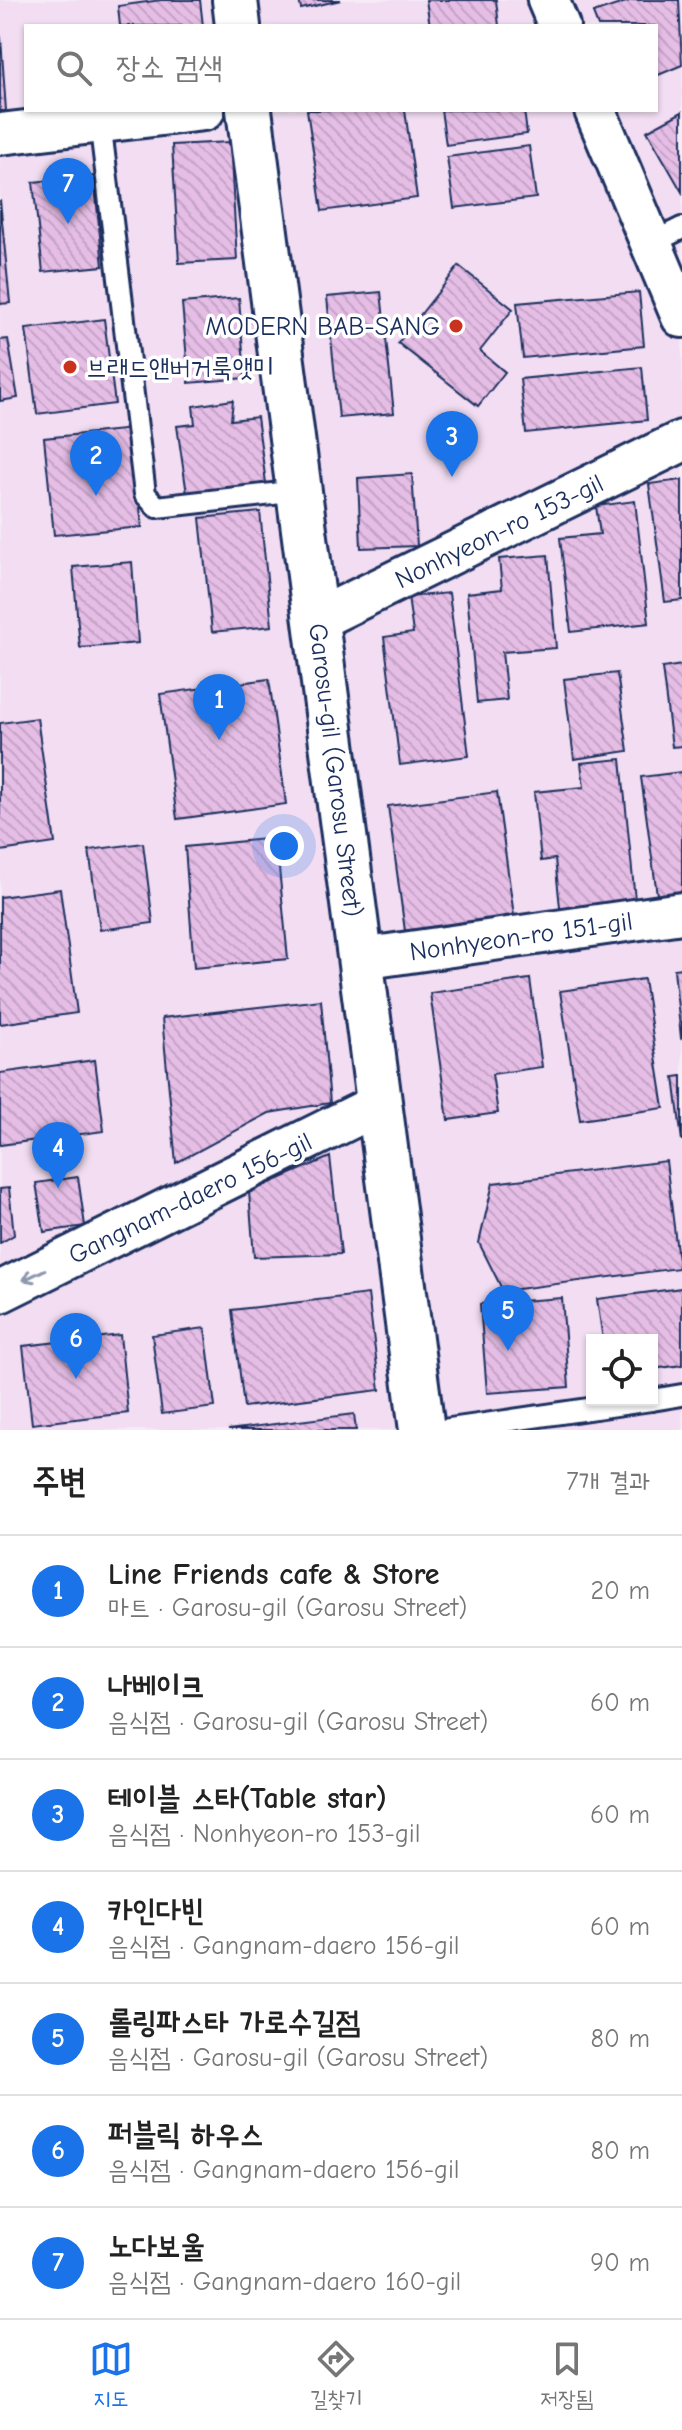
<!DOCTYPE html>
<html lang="ko">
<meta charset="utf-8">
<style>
:root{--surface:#fff;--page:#f2f2f2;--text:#222;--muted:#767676;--line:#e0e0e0;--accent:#1a73e8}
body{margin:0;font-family:"Comic Neue","Poor Story",sans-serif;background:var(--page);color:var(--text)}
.controls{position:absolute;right:24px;bottom:24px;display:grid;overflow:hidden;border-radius:0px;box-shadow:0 2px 6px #0004}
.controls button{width:72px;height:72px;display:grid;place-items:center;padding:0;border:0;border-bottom:2px solid var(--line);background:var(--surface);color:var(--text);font:40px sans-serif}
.you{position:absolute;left:284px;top:846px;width:28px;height:28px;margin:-20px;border:6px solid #fff;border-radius:50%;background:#1a73e8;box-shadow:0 0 0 12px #1a73e833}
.badge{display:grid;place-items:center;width:52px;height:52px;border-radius:50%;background:var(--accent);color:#fff;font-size:26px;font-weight:700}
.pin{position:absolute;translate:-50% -66px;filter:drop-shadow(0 2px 4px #0008)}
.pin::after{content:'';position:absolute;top:42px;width:28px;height:24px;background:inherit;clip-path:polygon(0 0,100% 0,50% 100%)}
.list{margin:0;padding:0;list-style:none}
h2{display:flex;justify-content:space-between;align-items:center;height:104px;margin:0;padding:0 32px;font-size:34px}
h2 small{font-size:26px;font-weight:400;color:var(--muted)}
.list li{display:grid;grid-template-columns:52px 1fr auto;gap:24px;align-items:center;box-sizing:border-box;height:112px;padding:0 32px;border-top:2px solid var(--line)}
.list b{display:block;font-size:30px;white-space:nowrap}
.list p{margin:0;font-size:26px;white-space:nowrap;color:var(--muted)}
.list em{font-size:26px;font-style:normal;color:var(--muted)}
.icon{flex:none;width:44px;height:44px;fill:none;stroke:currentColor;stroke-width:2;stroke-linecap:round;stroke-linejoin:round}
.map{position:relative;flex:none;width:682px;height:1430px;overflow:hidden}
.search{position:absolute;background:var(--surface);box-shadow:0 2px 6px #0004;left:24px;right:24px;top:24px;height:88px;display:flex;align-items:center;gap:20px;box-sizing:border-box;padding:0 28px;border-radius:0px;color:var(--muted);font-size:30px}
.sheet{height:888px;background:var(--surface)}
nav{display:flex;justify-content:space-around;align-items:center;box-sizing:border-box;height:112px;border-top:2px solid var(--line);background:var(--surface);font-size:22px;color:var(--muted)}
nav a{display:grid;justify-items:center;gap:4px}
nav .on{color:var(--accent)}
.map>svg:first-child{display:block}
.built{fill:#f2ddf2;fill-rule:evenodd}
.building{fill:url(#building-back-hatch);stroke:#1b2f5e;stroke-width:2}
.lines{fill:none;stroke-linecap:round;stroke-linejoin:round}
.lane-casing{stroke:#1b2f5e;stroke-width:26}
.street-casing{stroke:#1b2f5e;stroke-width:46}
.secondary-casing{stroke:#1b2f5e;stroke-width:50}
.lane{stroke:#fff;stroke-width:20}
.street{stroke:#fff;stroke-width:40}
.secondary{stroke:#fff;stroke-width:44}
.oneway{stroke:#8d97ae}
.poi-dot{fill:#c8321e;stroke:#fff;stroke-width:3}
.labels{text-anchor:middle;stroke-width:7;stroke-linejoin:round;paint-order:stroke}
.poi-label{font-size:26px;fill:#1b2f5e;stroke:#fff;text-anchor:end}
.street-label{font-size:26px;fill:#1b2f5e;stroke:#fff}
</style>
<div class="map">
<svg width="682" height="1430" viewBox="0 0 682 1430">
<defs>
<pattern id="building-back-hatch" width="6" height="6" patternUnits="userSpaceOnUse" patternTransform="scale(2)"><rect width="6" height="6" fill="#e5bde5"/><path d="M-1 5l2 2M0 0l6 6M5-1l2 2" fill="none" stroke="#c4a3c7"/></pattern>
</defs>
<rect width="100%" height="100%" fill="#f7ebf7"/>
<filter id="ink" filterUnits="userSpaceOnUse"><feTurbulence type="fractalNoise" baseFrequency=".0125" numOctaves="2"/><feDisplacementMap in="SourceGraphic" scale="16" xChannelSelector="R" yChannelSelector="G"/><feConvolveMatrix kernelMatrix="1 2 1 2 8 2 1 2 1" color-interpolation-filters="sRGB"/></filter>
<g filter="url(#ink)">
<path class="built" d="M0,0H682V1430H0ZM26,26H656V110H26ZM592,1340H652V1400H592Z"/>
<g class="building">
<path d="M161,0H200L203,26H120L118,6Z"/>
<path d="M299,0H341L301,9Z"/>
<path d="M426,0H496L499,26H430Z"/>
<path d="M632,0H679L682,65L656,76V26H598L593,13Z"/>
<path d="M1,38L6,111H0V39Z"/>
<path d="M307,110H405L417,198L322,211Z"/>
<path d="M441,110H524L527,134L446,145Z"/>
<path d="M682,112V192L647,131Z"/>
<path d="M230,142L237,260L179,263L172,145Z"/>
<path d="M529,146L536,198L454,208L447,157Z"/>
<path d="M94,176L103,266L43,272L33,182Z"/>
<path d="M0,200L10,303L0,304Z"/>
<path d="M459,266L513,309L480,351L505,372L478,406L398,343Z"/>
<path d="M381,292L394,413L339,418L327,297Z"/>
<path d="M639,292L644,346L523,358L517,303Z"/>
<path d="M239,298L245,378L189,383L182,303Z"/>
<path d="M104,319L115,404L37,414L26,329Z"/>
<path d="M8,339L18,398L0,401V340Z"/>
<path d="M642,367L647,420L526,433L520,379Z"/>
<path d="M233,400L231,420L257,417L266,483L187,494L177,426L195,424L193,406Z"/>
<path d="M132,429L142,527L54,535L44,438Z"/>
<path d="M412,474L417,546L361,548L358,478Z"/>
<path d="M682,480V600L665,602L649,484Z"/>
<path d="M635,501L649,623L571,632L560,538L600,534L596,506Z"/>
<path d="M260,512L272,626L212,632L200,518Z"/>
<path d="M548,555L556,648L502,652L507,700L477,703L467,593L502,589L499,559Z"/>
<path d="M132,562L138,643L80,648L73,567Z"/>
<path d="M449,593L469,756L400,765L384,637L413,633L408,597Z"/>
<path d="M682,665V746L672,747L662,668Z"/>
<path d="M617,673L628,751L574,759L564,679Z"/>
<path d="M269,679L286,804L177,819L160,694Z"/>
<path d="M37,718L55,843L0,851V723Z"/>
<path d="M621,759L636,910L561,917L555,859L541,861L534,792L584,787L581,763Z"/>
<path d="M682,772V898L658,902L641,777Z"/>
<path d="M497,792L514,916L405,931L388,806Z"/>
<path d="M276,838L288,959L194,968L185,847Z"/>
<path d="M143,843L153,923L100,930L89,850Z"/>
<path d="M60,889L77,1013L0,1024V897Z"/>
<path d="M682,968V1037L681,1038L674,969Z"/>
<path d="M530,979L542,1067L492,1074L498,1113L448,1120L430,993Z"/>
<path d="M644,979L664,1108L580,1120L560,991Z"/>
<path d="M321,1000L330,1103L269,1113L176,1163L162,1018Z"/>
<path d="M95,1060L104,1131L0,1145V1073Z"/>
<path d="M682,1076V1141L674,1077Z"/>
<path d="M330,1157L341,1254L254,1257L249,1192Z"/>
<path d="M666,1161L679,1268L503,1291L479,1243L493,1183Z"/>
<path d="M78,1177L85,1226L44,1232L36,1183Z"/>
<path d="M9,1188L14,1235L0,1243V1189Z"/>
<path d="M682,1288V1365L652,1369V1340H603L597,1299Z"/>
<path d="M368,1294L380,1390L244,1407L232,1310Z"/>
<path d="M562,1298L569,1387L487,1393L480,1304Z"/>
<path d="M205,1328L215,1407L162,1414L152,1335Z"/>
<path d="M120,1335L128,1413L32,1424L23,1346Z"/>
<path d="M354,1414L356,1430H228Z"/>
</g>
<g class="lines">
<defs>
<g id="lane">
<path d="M100,121L145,494L157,507L299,491"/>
<path d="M652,243L682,228"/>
<path d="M652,1400L682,1395"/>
<path d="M443,1430L651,1400"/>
</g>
<g id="street">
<path d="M548,0L559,26"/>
<path d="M595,110L682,317"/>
<path d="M0,134L204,110"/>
<path d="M316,620L682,441"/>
<path d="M361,959L682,913"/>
<path d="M0,1292L379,1104"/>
</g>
<g id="secondary">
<path d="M235,0L238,26"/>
<path d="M249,110L422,1430"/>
</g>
</defs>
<use href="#lane" class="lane-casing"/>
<use href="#street" class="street-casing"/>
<use href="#secondary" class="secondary-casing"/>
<use href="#lane" class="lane"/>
<use href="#street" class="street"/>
<use href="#secondary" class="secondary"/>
</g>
<defs><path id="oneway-shaft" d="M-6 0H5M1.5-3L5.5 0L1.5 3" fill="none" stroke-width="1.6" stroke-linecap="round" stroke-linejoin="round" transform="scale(2)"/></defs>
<use class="oneway" href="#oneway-shaft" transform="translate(34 1275) rotate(154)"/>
</g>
<g class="poi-dot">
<circle cx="456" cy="326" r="8"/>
<circle cx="70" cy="367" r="8"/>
</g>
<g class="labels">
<g class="poi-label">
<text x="440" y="335">MODERN BAB-SANG</text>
<text x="86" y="376" text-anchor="start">브래드앤버거룩앳미</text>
</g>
<g class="street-label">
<text transform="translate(499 531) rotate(-26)" y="9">Nonhyeon-ro 153-gil</text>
<text transform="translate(336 770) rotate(83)" y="9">Garosu-gil (Garosu Street)</text>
<text transform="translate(521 936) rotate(-8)" y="9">Nonhyeon-ro 151-gil</text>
<text transform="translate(190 1198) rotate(-26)" y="9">Gangnam-daero 156-gil</text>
</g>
</g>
</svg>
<div class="controls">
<button><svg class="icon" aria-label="locate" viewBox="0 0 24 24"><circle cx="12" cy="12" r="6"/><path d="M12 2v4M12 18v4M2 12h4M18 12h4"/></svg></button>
</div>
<div class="you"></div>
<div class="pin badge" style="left:219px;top:740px">1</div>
<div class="pin badge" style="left:96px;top:496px">2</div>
<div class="pin badge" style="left:452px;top:477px">3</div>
<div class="pin badge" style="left:58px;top:1188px">4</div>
<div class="pin badge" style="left:508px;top:1351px">5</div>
<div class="pin badge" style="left:76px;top:1379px">6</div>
<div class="pin badge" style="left:68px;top:224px">7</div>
<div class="search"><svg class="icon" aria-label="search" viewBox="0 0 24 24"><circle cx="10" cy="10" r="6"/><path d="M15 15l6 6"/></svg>장소 검색</div>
</div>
<section class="sheet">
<h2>주변<small>7개 결과</small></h2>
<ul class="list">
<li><span class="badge">1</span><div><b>Line Friends cafe &amp; Store</b><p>마트 · Garosu-gil (Garosu Street)</p></div><em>20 m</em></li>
<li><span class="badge">2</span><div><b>나베이크</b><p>음식점 · Garosu-gil (Garosu Street)</p></div><em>60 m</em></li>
<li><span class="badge">3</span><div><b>테이블 스타(Table star)</b><p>음식점 · Nonhyeon-ro 153-gil</p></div><em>60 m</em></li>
<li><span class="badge">4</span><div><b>카인다빈</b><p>음식점 · Gangnam-daero 156-gil</p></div><em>60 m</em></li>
<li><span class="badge">5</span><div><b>롤링파스타 가로수길점</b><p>음식점 · Garosu-gil (Garosu Street)</p></div><em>80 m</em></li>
<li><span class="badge">6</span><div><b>퍼블릭 하우스</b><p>음식점 · Gangnam-daero 156-gil</p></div><em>80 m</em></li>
<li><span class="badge">7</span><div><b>노다보울</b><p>음식점 · Gangnam-daero 160-gil</p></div><em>90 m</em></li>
</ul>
</section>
<nav>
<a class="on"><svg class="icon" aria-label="map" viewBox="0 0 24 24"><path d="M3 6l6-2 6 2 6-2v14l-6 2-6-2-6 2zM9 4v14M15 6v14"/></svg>지도</a>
<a><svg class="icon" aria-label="directions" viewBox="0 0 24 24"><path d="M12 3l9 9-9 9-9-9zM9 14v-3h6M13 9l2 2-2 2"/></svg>길찾기</a>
<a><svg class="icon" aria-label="saved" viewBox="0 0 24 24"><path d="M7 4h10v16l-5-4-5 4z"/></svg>저장됨</a>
</nav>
